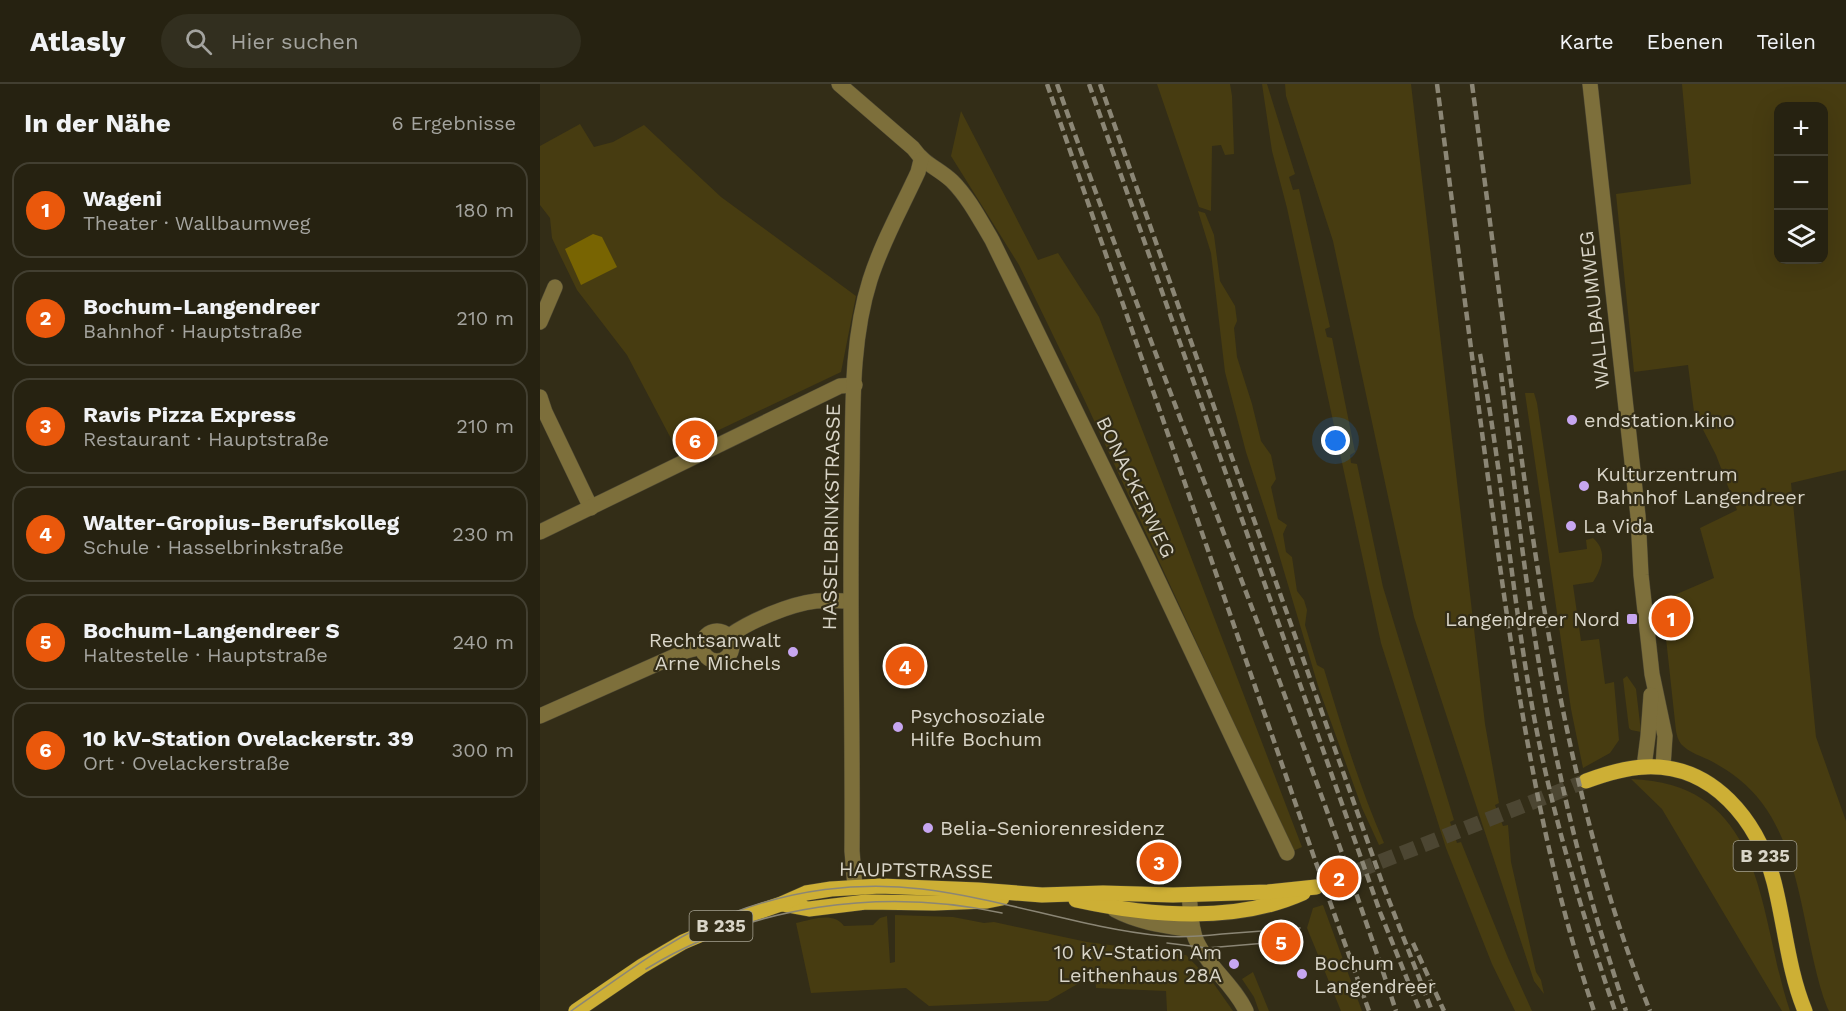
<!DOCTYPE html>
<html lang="de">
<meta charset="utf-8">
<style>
:root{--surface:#262211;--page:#322f1f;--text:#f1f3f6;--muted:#a4a49f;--line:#423f31;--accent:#ea580c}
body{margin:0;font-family:"Work Sans",sans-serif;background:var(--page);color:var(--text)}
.controls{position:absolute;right:18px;top:18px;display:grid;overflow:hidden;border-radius:12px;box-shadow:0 6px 24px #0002}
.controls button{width:54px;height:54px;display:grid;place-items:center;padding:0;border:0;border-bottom:2px solid var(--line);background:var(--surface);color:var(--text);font:30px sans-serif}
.you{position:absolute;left:796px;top:357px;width:21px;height:21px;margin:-15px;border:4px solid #fff;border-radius:50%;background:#1a73e8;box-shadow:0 0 0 9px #1a73e833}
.badge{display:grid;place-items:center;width:39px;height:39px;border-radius:50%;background:var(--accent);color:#fff;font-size:20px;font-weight:700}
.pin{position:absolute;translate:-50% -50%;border:3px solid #fff;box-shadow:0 2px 6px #0006}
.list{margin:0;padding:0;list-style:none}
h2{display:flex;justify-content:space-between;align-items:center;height:78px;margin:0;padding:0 24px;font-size:26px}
h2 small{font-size:20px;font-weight:400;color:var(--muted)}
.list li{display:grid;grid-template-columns:39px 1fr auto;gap:18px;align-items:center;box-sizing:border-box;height:96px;margin:0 12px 12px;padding:0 12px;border:2px solid var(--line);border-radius:18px}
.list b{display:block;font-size:22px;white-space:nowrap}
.list p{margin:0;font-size:20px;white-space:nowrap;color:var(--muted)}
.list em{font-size:20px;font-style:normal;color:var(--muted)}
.icon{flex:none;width:33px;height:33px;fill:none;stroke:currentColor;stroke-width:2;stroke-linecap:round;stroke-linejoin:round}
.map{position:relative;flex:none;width:1306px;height:927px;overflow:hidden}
header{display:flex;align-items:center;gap:36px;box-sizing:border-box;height:84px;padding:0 30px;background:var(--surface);border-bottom:2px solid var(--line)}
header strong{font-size:28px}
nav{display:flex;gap:33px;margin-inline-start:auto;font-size:21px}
.search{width:420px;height:54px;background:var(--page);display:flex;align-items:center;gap:15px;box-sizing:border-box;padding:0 21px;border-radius:33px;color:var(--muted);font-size:22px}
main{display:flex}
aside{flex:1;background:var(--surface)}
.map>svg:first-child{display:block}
.green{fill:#473c11;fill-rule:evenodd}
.water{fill:#786402}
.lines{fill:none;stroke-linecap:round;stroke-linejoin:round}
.major-tunnel{stroke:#4c4632;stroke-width:15;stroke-dasharray:15 8;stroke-linecap:butt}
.minor-casing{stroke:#4e4833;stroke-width:16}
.major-casing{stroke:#4e4833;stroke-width:16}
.minor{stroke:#7d6f3b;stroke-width:15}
.major{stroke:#cdaf35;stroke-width:15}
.tram{stroke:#8b8675;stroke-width:1.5}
.rail{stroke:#8b8675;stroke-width:4.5;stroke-dasharray:9 4.5;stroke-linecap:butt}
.poi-dot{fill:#c7a6f0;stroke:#332d17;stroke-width:2}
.labels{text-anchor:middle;stroke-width:4.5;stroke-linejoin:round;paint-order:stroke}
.shield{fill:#332d17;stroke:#a7a393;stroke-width:1.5}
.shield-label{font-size:18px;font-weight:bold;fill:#d9d5c8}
.street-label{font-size:20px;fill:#d9d5c8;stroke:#332d17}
.poi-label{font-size:20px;fill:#d9d5c8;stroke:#332d17;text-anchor:start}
</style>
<header>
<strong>Atlasly</strong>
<div class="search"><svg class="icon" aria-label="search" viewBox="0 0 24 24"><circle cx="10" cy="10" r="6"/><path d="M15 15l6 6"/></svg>Hier suchen</div>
<nav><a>Karte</a><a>Ebenen</a><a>Teilen</a></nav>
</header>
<main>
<aside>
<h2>In der Nähe<small>6 Ergebnisse</small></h2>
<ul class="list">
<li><span class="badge">1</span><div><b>Wageni</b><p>Theater · Wallbaumweg</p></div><em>180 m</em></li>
<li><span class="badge">2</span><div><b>Bochum-Langendreer</b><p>Bahnhof · Hauptstraße</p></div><em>210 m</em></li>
<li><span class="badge">3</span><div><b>Ravis Pizza Express</b><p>Restaurant · Hauptstraße</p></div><em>210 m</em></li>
<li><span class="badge">4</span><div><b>Walter-Gropius-Berufskolleg</b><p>Schule · Hasselbrinkstraße</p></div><em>230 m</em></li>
<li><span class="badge">5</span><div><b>Bochum-Langendreer S</b><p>Haltestelle · Hauptstraße</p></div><em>240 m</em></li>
<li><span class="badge">6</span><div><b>10 kV-Station Ovelackerstr. 39</b><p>Ort · Ovelackerstraße</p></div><em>300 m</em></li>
</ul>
</aside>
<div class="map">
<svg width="1306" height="927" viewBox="0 0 1306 927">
<rect width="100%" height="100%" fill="#332d17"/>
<g class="green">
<path d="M617,0H690L692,12L694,70L685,71L681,61L672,62L671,127L659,123Z"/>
<path d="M722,0H727L755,90L749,93L753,106L759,105L790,243L785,245L787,253L792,254L815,368L810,371L811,379L817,380L843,503L914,736L910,738L917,759L921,758L968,874L992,927H975L952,880L906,764L841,559L747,124L732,67Z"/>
<path d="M745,0H871L945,640L959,719L955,721L963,742L968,741L971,778L996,888L1001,896L1004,910L994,897L874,533L793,157L746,12Z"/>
<path d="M1142,0H1306V386L1251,399L1276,653L1306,737V927H1289L1287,923C1263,859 1264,775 1222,719C1209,701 1191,688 1173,678C1162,672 1149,669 1141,660C1138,656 1137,652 1136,647L1125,545L1143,543L1141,518L1125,520L1123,516L1174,494L1160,444L1197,426L1176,371L1154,328L1148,281L1094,288L1076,110L1151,100ZM1284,22V176H1238V22Z"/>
<path d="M421,27L498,176L518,169L559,233L762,763L753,767L545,317L479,181L411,72Z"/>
<path d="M40,40L54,63L73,58L104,41L181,113L316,212L301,288L137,366L87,271L37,206L19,169L12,154L10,134L0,121V62Z"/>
<path d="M658,127L665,129L674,151L680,197L695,222L697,237L694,244L697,273L712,320L721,357L731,371L736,395L731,403L738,435L747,441L743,450L746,468L752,473L757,507L764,516L767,526L765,541L777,581L784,585C802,644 819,702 844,759L839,761L822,724L779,605L732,447L706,368L685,288L671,169Z"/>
<path d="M985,309H994L997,319L1019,469L1047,465L1046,456L1053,454C1068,467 1062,484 1053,498L1033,501L1041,557L1059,555L1065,600L1074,598L1079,656L1070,669L1043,684L1031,625Z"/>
<path d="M1087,592L1096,605L1101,648L1091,646L1089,644L1083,595Z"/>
<path d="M1091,695C1228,700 1217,830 1250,927H1242L1122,725Z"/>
<path d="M783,821L822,927H801L767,844L773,824Z"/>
<path d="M355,831L413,833L444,839L454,838L547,858L646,871L674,900L693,927H627L626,907L556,904L555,890L508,917L389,922L366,904L271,909L256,839C272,836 293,827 304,842L333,841L340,834L347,832L350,879L355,878Z"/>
<path d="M713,888L729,927H719L714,913L702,895Z"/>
</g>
<path class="water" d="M53,150L62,153L77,183L41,201L25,165Z"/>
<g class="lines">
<path class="major-tunnel" d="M776,803L1046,697"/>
<defs>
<g id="minor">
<path d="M299,0L373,64C385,81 398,84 412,97C429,114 440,136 452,156L608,475L747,769"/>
<path d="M1050,0L1098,432L1101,491L1112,590L1125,652L1123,683"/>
<path d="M0,238L15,203"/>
<path d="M0,313L5,328L51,424"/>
<path d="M0,448L300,302L315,301"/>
<circle cx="177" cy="562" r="15"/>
<path d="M189,552C210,537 250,520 276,517C287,516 298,517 309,517"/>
<path d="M0,632L146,567L162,563"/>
<path d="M1104,683L1108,652L1111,611"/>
<path d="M315,803L312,767C313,640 309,512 312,385C313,323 311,256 330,196C342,158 362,123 378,88L381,76"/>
<path d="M649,811C651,826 650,844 657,858C669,884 694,901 706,927"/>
<path d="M575,826C599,839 627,842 653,846"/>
</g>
<g id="major">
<path d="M1046,697C1065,690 1084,684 1104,683C1173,679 1218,737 1234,798C1245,841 1248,886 1265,927"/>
<path d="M536,816C609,832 694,840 763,809"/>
<path d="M242,820L269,825L326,818L394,819L447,817L462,814"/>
<path d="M36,927L102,882L143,858L197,835L241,820L266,809L291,805L340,802L438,806L502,811L563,809L633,811L728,808L776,803"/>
</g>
</defs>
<use href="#minor" class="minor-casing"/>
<use href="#major" class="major-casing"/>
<use href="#minor" class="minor"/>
<use href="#major" class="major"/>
<g class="tram">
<path d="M627,859L667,864L762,856"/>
<path d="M106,885C211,821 342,803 462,829"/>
<path d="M31,927C82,892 132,852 190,830C251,806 318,797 382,805C464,815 542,844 623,852C643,854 663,852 682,850C708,848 734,846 760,844"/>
</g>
<g class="rail">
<path d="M507,0L775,776L829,927"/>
<path d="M517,0C626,310 753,614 856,927"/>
<path d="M549,0L840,828L880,927"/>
<path d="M560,0L843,801L892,927"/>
<path d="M897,0C916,149 935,297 955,446C977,608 1002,772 1054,927"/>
<path d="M932,0C948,121 963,242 980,363C1006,554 1038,747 1110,927"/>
<path d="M940,270C963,392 972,516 995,638C1014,737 1043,832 1075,927"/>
<path d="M961,289C977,422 991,558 1020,690C1037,770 1060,849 1086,927"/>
<path d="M873,859L904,927"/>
</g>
</g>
<g class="poi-dot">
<circle cx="1032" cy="336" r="6"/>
<circle cx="1044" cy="402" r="6"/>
<circle cx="1031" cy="442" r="6"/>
<rect x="1086" y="529" width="12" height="12" rx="3"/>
<circle cx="253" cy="568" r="6"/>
<circle cx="358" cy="643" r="6"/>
<circle cx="388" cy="744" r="6"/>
<circle cx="694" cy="880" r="6"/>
<circle cx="762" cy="890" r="6"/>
</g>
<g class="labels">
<g class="shield">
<rect x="1193.5" y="757" width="63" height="30" rx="4.5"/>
<rect x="149.5" y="827" width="63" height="30" rx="4.5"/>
</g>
<g class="shield-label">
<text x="1225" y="778">B 235</text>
<text x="181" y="848">B 235</text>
</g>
<g class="street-label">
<text transform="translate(1054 226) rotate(-96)" y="7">WALLBAUMWEG</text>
<text transform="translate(596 403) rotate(64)" y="7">BONACKERWEG</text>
<text transform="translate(291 433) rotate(-89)" y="7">HASSELBRINKSTRASSE</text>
<text transform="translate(376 786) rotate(1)" y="7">HAUPTSTRASSE</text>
</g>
<g class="poi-label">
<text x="1044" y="343">endstation.kino</text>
<text x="1056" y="397">Kulturzentrum<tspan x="1056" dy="23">Bahnhof Langendreer</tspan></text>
<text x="1043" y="449">La Vida</text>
<text x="1080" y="542" text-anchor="end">Langendreer Nord</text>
<text x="241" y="563" text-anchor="end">Rechtsanwalt<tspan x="241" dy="23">Arne Michels</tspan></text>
<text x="370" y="639">Psychosoziale<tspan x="370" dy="23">Hilfe Bochum</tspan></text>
<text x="400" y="751">Belia-Seniorenresidenz</text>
<text x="682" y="875" text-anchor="end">10 kV-Station Am<tspan x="682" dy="23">Leithenhaus 28A</tspan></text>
<text x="774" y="886">Bochum<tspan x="774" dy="23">Langendreer</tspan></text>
</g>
</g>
</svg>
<div class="controls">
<button>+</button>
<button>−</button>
<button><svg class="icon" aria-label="layers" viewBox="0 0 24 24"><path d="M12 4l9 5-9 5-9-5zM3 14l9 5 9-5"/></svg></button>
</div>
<div class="you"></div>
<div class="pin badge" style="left:1131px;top:534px">1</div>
<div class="pin badge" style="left:799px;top:794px">2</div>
<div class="pin badge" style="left:619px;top:778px">3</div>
<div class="pin badge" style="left:365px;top:582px">4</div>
<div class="pin badge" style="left:741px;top:858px">5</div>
<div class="pin badge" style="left:155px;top:356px">6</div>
</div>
</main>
